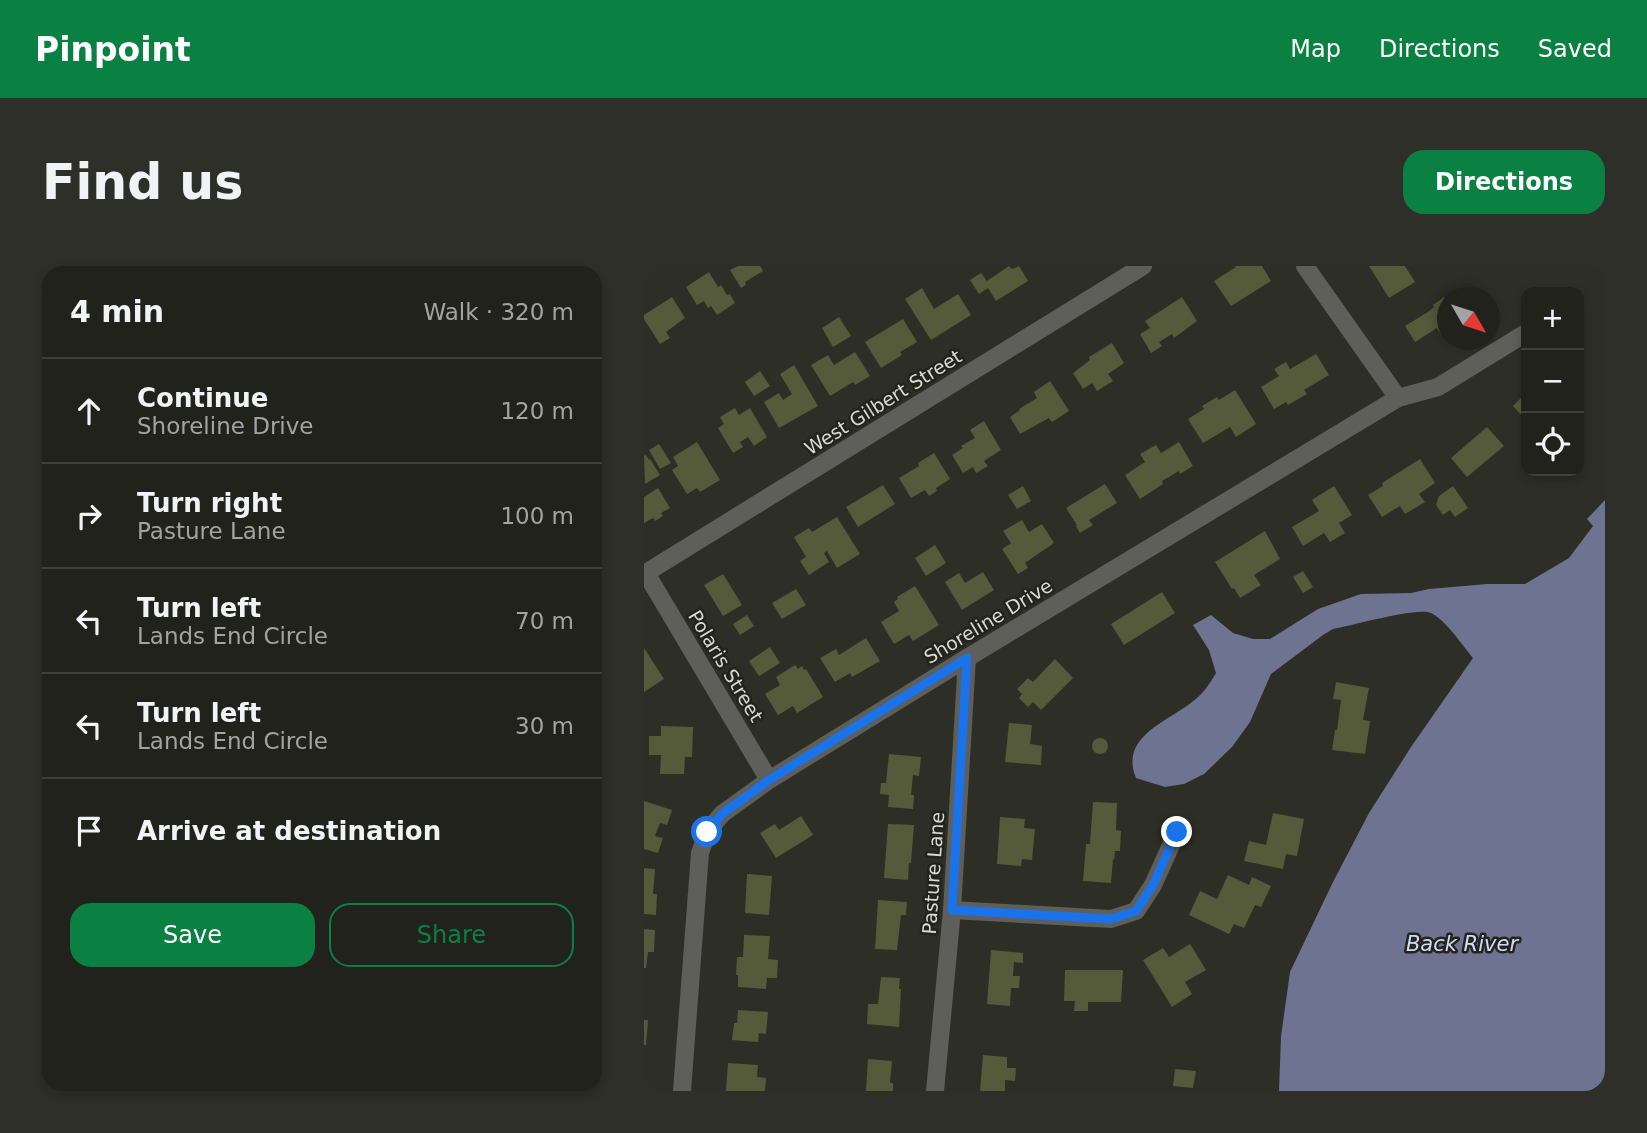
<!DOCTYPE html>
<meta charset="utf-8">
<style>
:root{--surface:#22221c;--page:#2e2f29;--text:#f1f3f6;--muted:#a2a4a3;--line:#3f3f3b;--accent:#0b8043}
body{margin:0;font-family:"DejaVu Sans",sans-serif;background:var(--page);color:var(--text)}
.controls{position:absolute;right:21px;top:21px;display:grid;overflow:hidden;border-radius:14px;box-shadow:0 4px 10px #0003}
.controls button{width:63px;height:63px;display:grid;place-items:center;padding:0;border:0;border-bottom:2px solid var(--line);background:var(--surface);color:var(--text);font:35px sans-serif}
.compass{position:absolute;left:793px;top:21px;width:63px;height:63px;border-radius:50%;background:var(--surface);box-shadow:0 4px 10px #0003;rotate:129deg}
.stop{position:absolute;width:21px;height:21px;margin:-16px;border:5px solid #1a73e8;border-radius:50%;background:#fff}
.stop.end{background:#1a73e8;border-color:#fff;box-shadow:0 2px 7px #0008}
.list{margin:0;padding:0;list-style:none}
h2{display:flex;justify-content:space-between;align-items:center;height:91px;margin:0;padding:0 28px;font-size:30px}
h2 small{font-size:23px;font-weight:400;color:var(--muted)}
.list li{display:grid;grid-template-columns:46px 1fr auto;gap:21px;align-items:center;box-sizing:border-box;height:105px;padding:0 28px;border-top:2px solid var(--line)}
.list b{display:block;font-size:26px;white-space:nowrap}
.list p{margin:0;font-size:23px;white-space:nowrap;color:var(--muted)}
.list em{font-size:23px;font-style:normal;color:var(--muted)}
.actions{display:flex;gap:14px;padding:21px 28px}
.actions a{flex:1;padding:16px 0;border:2px solid var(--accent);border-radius:21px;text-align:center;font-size:24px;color:var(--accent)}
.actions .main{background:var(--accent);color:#fff}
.icon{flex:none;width:38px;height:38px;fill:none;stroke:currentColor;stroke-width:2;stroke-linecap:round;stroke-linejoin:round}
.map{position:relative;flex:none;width:961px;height:825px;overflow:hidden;border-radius:21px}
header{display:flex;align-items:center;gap:42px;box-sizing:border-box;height:98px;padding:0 35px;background:var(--accent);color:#fff}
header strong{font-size:33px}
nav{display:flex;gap:38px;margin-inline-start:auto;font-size:24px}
.intro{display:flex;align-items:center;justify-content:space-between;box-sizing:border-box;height:168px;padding:0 42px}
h1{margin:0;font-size:49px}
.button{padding:18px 32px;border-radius:21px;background:var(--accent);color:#fff;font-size:24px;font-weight:700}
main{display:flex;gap:42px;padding:0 42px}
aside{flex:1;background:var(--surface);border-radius:21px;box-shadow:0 4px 10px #0003}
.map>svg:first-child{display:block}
.water{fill:#6e7391}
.building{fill:#555a3b}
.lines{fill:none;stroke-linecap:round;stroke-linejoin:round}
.minor{stroke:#5e5e5a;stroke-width:18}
.route{stroke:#1a73e8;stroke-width:9}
.labels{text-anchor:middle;stroke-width:5;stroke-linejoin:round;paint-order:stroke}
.street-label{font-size:19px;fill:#d9dad4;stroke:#23241b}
.water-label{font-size:21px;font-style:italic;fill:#d3d9fa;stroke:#23241b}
</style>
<header>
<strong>Pinpoint</strong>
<nav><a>Map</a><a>Directions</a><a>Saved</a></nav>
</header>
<div class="intro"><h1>Find us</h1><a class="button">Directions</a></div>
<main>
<aside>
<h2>4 min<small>Walk · 320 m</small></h2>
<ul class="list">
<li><svg class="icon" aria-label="ahead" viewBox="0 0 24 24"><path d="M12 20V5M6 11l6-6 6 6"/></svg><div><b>Continue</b><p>Shoreline Drive</p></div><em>120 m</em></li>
<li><svg class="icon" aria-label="right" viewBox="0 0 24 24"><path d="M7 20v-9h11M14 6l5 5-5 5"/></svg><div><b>Turn right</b><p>Pasture Lane</p></div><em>100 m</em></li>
<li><svg class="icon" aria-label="left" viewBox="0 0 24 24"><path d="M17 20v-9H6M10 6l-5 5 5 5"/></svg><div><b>Turn left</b><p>Lands End Circle</p></div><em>70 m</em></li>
<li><svg class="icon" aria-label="left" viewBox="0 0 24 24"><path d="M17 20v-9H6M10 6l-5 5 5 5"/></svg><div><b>Turn left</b><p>Lands End Circle</p></div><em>30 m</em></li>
<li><svg class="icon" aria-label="arrive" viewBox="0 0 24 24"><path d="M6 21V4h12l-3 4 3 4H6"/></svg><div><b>Arrive at destination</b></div></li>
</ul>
<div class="actions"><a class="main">Save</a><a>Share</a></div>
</aside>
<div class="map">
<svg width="961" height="825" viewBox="0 0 961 825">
<rect width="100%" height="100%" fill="#2d2e25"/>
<path class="water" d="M961,234V825H635L637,770L646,706L689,616L725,547L767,481L829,392C818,379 802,354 787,347C772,341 708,360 689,363L679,369L627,408L606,456L588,481L560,508L540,518L521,521L492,512C475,471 523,456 548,436C559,428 565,419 572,407L565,384L549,359L567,349L589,367L609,373H626L674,343L717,328L767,327L785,323L843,318H881L925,292L949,260L943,253Z"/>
<g class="building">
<path d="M94,0H116L119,5L101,16L102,19L97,22L86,4Z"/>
<path d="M365,0L368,3L375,0L384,15L352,35L344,22L335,28L326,14L337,7L343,15Z"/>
<path d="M591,0H618L627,15L587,40L570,15L592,1Z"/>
<path d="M725,0H761L771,16L745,32Z"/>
<path d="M65,6L74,21L77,19L83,29L86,28L91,37L73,49L67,40L64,42L60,35L53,39L42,21Z"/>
<path d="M278,22L290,43L314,28L327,49L287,74L261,33Z"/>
<path d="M28,31L41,52L22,66L26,72L16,78L0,53V49Z"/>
<path d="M538,31L553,55L530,72L528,68L515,76L518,80L507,87L496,68L506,62L501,55Z"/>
<path d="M800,31L802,34L804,33V63L797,68L793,62L771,76L761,60L784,46L790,41L789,39Z"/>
<path d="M195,51L207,70L189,81L178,62Z"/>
<path d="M259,53L273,76L256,86L258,89L237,102L221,76Z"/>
<path d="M468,77L480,97L464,108L469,115L453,125L448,117L439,123L429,107L446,94L445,91Z"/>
<path d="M211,86L226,110L211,119L209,116L186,130L167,99L184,89L190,99Z"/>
<path d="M672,88L685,109L660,124L663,128L644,139L642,136L630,143L617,121L635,110L630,103L642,96L646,103Z"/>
<path d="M150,99L174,140L135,162L120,136L135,127L139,134L148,128L136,108Z"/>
<path d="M116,105L126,120L110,130L101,116Z"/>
<path d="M406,115L425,145L408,156L405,152L376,168L366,151L376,144L375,143L393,132L390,126Z"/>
<path d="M591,124L612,158L592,171L586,161L559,177L544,153L560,143L558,140L573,131L575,134Z"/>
<path d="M882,127V154L869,140Z"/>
<path d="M91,142L95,149L106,142L123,171L110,180L104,171L96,176L99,181L89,187L74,162L80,158L76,151Z"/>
<path d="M340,155L357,184L340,195L344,200L332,207L329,201L319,207L308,189L319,182L317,180L331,172L326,164Z"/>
<path d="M843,161L860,180L823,211L807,192Z"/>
<path d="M53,176L76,214L56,226L53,222L43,228L28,204L34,200L29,191Z"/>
<path d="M535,176L549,200L536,208L535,205L518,215L519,218L496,233L481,209L501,196L496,188L512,179L517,187Z"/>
<path d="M15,178L27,197L16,203L5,184Z"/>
<path d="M290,187L306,213L292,222L293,225L285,230L281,224L267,232L255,212L275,200L274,197Z"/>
<path d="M2,189L5,194L6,193L16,209L1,218L0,190Z"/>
<path d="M776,193L791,217L775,228L781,236L761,248L756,240L738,251L724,229L739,220L738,217Z"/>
<path d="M461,218L473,237L445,254L449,259L436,267L432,260L433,259L422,242Z"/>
<path d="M239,219L251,238L214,261L202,241Z"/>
<path d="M379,220L387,235L373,243L364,229Z"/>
<path d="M690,220L708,249L695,257L701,267L686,276L680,267L659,280L648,261L675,245L668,234Z"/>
<path d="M809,220L824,242L811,251L806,244L799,249L792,239L795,230Z"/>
<path d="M14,222L26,242L17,247L19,250L11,255L9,252L0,257V231Z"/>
<path d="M193,251L216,288L193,302L183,285L180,287L185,296L165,309L156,295L162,291L150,271L165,262L168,266Z"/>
<path d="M378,254L385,266L398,258L410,277L381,297L384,302L374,308L358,283L367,277L359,265Z"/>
<path d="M621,265L636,293L610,309L617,319L596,332L590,322L588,323L571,296Z"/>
<path d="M291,279L302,297L282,310L271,292Z"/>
<path d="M659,305L669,321L659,327L649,311Z"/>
<path d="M339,306L350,324L318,344L301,316L315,307L321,317Z"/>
<path d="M79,308L98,339L79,350L60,319Z"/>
<path d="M271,320L295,359L269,375L265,369L250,378L237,356L255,345L250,336L254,333L253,331Z"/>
<path d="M152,323L162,339L138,353L128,337Z"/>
<path d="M518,326L531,347L480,379L467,358Z"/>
<path d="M103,349L110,360L96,369L89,358Z"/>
<path d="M222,372L236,395L208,411L206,407L191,416L176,392L192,383L195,389Z"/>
<path d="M126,381L136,397L115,410L105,395Z"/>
<path d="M0,382L20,413L0,426Z"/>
<path d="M411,393L429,412L397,444L389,436L384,441L375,432L378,428L373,423L384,412L389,416Z"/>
<path d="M151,399L154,403L158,400L160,404L162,403L179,431L153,447L149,440L134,449L121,428L136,419L132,411Z"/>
<path d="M692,416L725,422L719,454L726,455L721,488L688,484L691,464H693L697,434L689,433Z"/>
<path d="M365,457L388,459L386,478L398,480L397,499L361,496Z"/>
<path d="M17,460L49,461L48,491H41L40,508H16L17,489H5V470H17Z"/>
<circle cx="456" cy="480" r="8"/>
<path d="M245,488L277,491L275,510L269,509L267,529H270L269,543L244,541L245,529L236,528L237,517H242Z"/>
<path d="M0,535L28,544L23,559L16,557L11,570L19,572L14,587L0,583Z"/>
<path d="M449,536L473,537L472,564L477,565L476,585H471L470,594L469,593L467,617L439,615L442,578H446Z"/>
<path d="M629,547L660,553L653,590L642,588L639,603L600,595L605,575L622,579Z"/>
<path d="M157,550L169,569L132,592L116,567L131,558L135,564Z"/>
<path d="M356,551L381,553L380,562L391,563L388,594L378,593L377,600L353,598Z"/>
<path d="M244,558L270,559L267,597H265L264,614L240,612Z"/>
<path d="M0,602L11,603L9,628H13L12,649L0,648Z"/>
<path d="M103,608L128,610L125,649L101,647Z"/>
<path d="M584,609L605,619L608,611L627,620L617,641L611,639L600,662L590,658L585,668L545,649L556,625L573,633Z"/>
<path d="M234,634L263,636L262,649H257L253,684L231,683Z"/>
<path d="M0,663L11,664L10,686H4L2,702H0Z"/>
<path d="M100,669L126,670L124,693L134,694L133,712H123L122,723L94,721V709H92L93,691H99Z"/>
<path d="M546,678L562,704L541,716L548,728L528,741L499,694L519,682L525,691Z"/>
<path d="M347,684L379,687V697L370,696L369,710H376L375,722H367L366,740L343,738Z"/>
<path d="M421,704H479L477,736H444V745H430L431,735H420Z"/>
<path d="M237,711L256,712L255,723H257L255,761L223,758L224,738H234Z"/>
<path d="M94,744L124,746L122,768L115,767L114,776L88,774L90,757H93Z"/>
<path d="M0,754H4L2,779H0Z"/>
<path d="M339,789L363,791V802H372L371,815L361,814V825H336Z"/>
<path d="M224,793L248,795L246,817H249V825H222Z"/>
<path d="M84,797L114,799L113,811L122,812L121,825H82Z"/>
<path d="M531,803L552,805L549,822L529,820Z"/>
</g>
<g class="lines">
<g class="minor">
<path d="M661,0L754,132"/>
<path d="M2,307L125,514"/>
<path d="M0,308L499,0"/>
<path d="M308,644L467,653L492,645L509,619L533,566"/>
<path d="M38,825L56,587L63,566L78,548L125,514L323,392L754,132L794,121L882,67"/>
<path d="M291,825L308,644L323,392"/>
</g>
</g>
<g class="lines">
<path class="route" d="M63,566L78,548L125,514L323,392L308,644L467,653L492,645L509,619L533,566"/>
</g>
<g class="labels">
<g class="street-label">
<text transform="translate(239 136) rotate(-32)" y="7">West Gilbert Street</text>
<text transform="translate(344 355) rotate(-31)" y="7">Shoreline Drive</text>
<text transform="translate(82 400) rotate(59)" y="7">Polaris Street</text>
<text transform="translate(289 607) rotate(-86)" y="7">Pasture Lane</text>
</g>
<g class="water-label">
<text x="818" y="685">Back River</text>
</g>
</g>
</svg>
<div class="controls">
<button>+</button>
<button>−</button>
<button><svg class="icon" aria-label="locate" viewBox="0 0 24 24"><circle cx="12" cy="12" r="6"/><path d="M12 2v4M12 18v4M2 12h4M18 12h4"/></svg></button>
</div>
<svg class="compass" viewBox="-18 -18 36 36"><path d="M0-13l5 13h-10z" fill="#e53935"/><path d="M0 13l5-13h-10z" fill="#a2a4a3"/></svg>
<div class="stop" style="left:63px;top:566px"></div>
<div class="stop end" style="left:533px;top:566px"></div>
</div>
</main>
